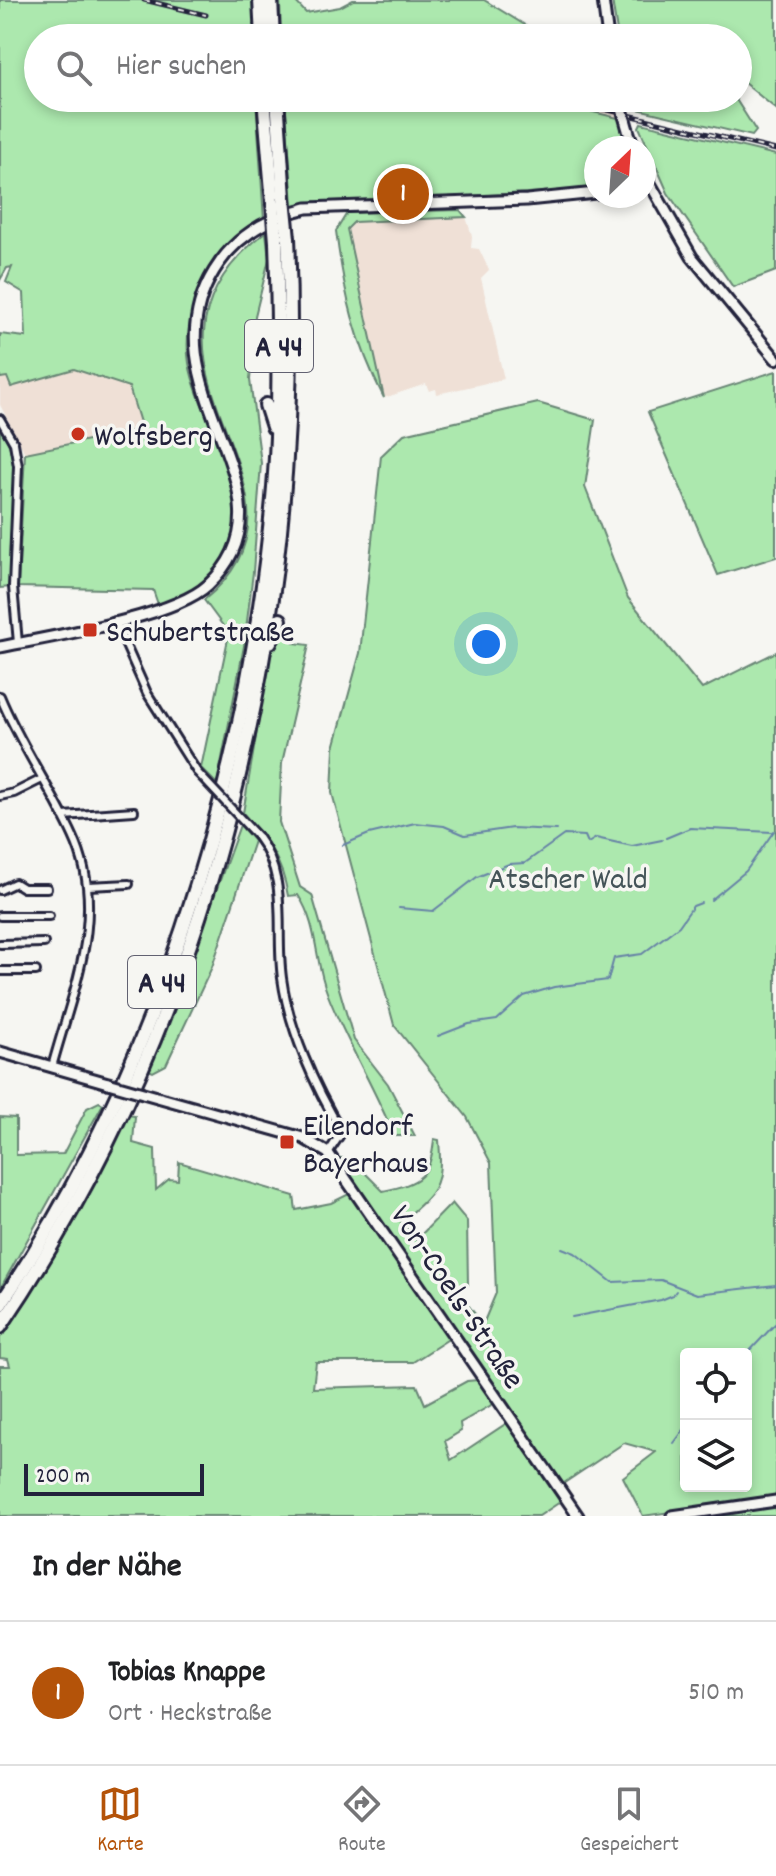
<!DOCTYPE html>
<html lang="de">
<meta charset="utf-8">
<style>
:root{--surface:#fff;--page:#f2f2f2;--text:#202124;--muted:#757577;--line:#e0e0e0;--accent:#b45309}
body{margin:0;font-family:Dekko,sans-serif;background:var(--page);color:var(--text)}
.controls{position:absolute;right:24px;bottom:24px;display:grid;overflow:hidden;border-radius:8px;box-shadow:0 4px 12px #0003}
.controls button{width:72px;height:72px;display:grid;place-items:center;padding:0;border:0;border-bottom:2px solid var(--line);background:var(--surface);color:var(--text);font:40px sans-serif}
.compass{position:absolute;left:584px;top:136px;width:72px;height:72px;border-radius:50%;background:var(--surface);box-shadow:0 4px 12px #0003;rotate:25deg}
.scale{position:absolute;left:24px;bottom:20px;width:180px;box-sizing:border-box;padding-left:8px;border:4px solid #22223b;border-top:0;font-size:22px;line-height:28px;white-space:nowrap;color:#22223b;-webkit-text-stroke:6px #f6f6f2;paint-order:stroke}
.you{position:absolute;left:486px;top:644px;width:28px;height:28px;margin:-20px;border:6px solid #fff;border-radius:50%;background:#1a73e8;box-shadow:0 0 0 12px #1a73e833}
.badge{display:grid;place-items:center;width:52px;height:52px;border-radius:50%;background:var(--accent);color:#fff;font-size:26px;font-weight:700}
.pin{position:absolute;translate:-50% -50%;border:4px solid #fff;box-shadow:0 2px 8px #0006}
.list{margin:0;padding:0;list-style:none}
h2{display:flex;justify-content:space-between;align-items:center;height:104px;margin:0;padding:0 32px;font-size:34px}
h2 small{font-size:26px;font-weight:400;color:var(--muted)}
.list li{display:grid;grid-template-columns:52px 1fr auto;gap:24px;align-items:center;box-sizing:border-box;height:144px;padding:0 32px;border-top:2px solid var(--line)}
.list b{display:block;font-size:30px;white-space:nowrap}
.list p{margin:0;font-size:26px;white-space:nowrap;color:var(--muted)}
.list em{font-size:26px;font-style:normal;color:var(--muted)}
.icon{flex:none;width:44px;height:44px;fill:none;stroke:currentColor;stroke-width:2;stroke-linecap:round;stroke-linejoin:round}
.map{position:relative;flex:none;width:776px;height:1516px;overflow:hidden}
.search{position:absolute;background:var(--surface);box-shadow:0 4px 12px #0003;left:24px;right:24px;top:24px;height:88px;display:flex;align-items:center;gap:20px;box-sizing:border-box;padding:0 28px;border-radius:44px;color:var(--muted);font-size:30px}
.sheet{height:248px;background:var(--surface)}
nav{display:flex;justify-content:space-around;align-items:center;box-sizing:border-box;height:112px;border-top:2px solid var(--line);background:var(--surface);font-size:22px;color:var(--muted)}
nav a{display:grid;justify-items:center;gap:4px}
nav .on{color:var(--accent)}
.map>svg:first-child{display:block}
.built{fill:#efe0d6}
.green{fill:#ace8ae;stroke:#678574;stroke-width:2;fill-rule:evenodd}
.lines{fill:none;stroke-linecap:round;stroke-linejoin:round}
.stream{stroke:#6682a6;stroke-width:2}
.street-casing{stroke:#22223b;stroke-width:12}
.secondary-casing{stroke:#22223b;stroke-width:15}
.highway-casing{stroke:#22223b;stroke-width:18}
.street{stroke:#f6f6f2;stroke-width:6}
.secondary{stroke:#f6f6f2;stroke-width:9}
.highway{stroke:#f6f6f2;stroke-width:12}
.rail-casing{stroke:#22223b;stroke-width:5}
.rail{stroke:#f6f6f2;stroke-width:2;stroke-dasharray:6;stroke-linecap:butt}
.street-bridge-casing{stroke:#22223b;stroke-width:12;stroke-linecap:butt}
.secondary-bridge-casing{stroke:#22223b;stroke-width:15;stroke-linecap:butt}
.highway-bridge-casing{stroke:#22223b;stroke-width:18;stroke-linecap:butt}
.street-bridge{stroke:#f6f6f2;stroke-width:6}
.secondary-bridge{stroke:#f6f6f2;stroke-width:9}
.highway-bridge{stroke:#f6f6f2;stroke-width:12}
.poi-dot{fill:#c8321e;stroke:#f6f6f2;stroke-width:3}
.labels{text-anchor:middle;stroke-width:7;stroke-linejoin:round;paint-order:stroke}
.shield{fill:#f6f6f2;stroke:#626272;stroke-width:2}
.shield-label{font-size:30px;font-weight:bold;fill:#22223b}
.poi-label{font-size:32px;fill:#22223b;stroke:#f6f6f2;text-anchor:start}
.park-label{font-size:32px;fill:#445458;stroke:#f6f6f2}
.street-label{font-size:32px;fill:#22223b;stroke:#f6f6f2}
</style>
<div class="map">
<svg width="776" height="1516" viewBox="0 0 776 1516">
<rect width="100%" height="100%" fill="#f6f6f2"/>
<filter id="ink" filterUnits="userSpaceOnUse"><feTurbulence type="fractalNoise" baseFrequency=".0125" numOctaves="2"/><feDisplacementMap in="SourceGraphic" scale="16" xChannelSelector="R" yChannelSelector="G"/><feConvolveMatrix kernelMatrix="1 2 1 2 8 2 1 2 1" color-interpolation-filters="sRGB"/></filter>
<g filter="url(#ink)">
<g class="built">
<path d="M536,98H590L615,105L618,118Z"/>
<path d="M466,217L472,236L471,248L479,249L489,270L481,278L504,379L437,394L436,389L429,391L426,384L384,398L347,229L354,222Z"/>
<path d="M74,369L129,387L142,429L25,453L0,405V378L7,377L11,387Z"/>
</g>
<g class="green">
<path d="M0,0H254L255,38H38V98H256L264,220C235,235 211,259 199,291C190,313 185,339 189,363C200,427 269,503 218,566C212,574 206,583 198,589C186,596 171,601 159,607L153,590L18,587L25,453L142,429L129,387L74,369L11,387L7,377L0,378V334L26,337L24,293L6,282L12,267L7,268L0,280Z"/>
<path d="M280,0H294L306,13L340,7L353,0H484L546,38H334L315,34L314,38H281Z"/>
<path d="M612,0H776V109L738,78V38H618Z"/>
<path d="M285,98H536L618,118L629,148H596V185L584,190L293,205Z"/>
<path d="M629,98H735L756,131L752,136L633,108Z"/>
<path d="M641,123L776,155V271L733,287L668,193L639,127Z"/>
<path d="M460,210L466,217L354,222L347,229L384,398C355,341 344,293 336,231L347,213Z"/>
<path d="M266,232L269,259L255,316L250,380L261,463L253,572L244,646L217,784L201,768L229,634L204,600C343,488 96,362 266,232Z"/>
<path d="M776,371V557L718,575L648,412Z"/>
<path d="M538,403L595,420L585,487L628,598L702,689L776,652V1497L643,1516L623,1477L656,1452L624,1443L561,1485L339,1158H344L358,1170L360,1168L383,1191C420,1183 431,1177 434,1139L439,1140C443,1187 436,1192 401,1222L416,1240L452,1203L467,1221L468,1285L458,1292L483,1324L496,1293L491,1163L467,1117L394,1025L332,793L334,748L360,653L381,456L404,434ZM686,1354H746V1486H686Z"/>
<path d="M0,425C27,470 13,536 11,587L0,588Z"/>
<path d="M289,623L298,628L294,643L309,645L282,763L279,822L300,887L312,895L354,1040L388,1084L415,1136H394C375,1088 347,1044 328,995C314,961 319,927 298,895L288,896C282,859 267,840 243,813L270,654Z"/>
<path d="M240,825L254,841L212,967L166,1065L153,1072L146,1069L180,991Z"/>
<path d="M99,1102L103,1104L0,1289V1117L16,1118V1155L63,1154L87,1108Z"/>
<path d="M127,1115L135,1116L133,1143L155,1149L156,1190L169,1179L178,1180L179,1162L294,1196L296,1210L331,1203L351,1193L450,1338L413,1362H316L313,1388L417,1385L425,1404L467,1381L478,1380L495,1403L460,1423L461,1431L445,1441L451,1460L507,1423L560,1502L539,1516H0V1366H10L8,1359L0,1358V1338L77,1214Z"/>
<path d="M776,1507V1516H710Z"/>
</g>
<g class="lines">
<g class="stream">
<path d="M666,838L690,828L772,832"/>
<path d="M343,845L369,834L415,823L444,826L465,835L512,828L557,830"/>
<path d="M711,900L746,871L774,831"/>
<path d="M399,908L433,911L477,877L509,864L525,863L564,835L585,836L588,843L596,838L632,846L662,840"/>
<path d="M438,1036L469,1024L497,1020L524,996L554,987L608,980L614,958L642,954L679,926L693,906L701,903"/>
<path d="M562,1248L575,1253L612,1282L661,1280L697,1294L776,1285"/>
<path d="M572,1317L661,1300L673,1295L676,1291"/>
<path d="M746,1355L776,1323"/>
<path d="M674,1443L686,1427"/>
</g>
<defs>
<g id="street">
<path d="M0,419L14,443L18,466L13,587L18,643"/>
<path d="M115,621L147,693L197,772"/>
<path d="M0,696C20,745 51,788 73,836C109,912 72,992 52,1067"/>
<path d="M0,796L14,793L42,779"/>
<path d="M63,816L134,811"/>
<path d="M257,836C290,879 275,927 282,978C289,1030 315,1087 342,1132L328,1153"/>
<path d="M88,886L129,884"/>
<path d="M0,890L15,883L23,888H47"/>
<path d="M0,916H49"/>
<path d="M0,944L44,943"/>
<path d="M0,971H36"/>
</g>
<g id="secondary">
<path d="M603,0L608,38"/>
<path d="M628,130L634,148"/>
<path d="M644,173L692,257L776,359"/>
<path d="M0,647C50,637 174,617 208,585C307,493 142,388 214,271C235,236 269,217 307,208L527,200L596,193"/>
<path d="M0,1052L108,1083"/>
<path d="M143,1093L303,1138L328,1153L578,1516"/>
<path d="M672,1516L776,1501"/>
</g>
<g id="highway">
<path d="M260,0L262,38"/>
<path d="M271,0L273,38"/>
<path d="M264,98L273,203"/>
<path d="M277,98L284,198"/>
<path d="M266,405L273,427"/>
<path d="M270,642L280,620"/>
<path d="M0,1305C154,1078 243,790 271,519C281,427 279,334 276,242"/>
<path d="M0,1327C216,1008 305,619 288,238"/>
</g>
</defs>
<use href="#street" class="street-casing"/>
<use href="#secondary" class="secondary-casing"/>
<use href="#highway" class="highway-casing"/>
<use href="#street" class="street"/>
<use href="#secondary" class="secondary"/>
<use href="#highway" class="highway"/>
<defs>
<g id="rail">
<path d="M144,0L206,15"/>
<path d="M316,37L320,38"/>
<path d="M557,98L776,150"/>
</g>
</defs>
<use href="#rail" class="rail-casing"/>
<use href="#rail" class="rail"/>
<defs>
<path id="street-bridge" d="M197,772L257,836"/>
<g id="secondary-bridge">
<path d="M619,98L628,130"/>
<path d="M108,1083L143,1093"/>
</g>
<g id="highway-bridge">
<path d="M284,198L288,238"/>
<path d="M273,203L276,242"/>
</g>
</defs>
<use href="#street-bridge" class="street-bridge-casing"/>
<use href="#secondary-bridge" class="secondary-bridge-casing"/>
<use href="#highway-bridge" class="highway-bridge-casing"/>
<use href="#street-bridge" class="street-bridge"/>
<use href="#secondary-bridge" class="secondary-bridge"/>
<use href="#highway-bridge" class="highway-bridge"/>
</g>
</g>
<g class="poi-dot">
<circle cx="78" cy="434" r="8"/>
<rect x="82" y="622" width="16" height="16" rx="4"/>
<rect x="279" y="1134" width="16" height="16" rx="4"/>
</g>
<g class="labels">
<g class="shield">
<rect x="245" y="320" width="68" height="52" rx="6"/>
<rect x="128" y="956" width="68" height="52" rx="6"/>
</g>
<g class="shield-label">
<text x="279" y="356">A 44</text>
<text x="162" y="992">A 44</text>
</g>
<g class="poi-label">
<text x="94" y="445">Wolfsberg</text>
<text x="106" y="641">Schubertstraße</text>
<text x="303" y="1135">Eilendorf<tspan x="303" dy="37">Bayerhaus</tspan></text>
</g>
<g class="park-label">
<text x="568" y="888">Atscher Wald</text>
</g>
<g class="street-label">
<text transform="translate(459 1296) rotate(56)" y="11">Von-Coels-Straße</text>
</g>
</g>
</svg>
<div class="controls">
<button><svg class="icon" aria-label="locate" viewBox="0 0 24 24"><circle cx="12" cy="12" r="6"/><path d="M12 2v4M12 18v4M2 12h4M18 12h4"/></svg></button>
<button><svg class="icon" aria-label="layers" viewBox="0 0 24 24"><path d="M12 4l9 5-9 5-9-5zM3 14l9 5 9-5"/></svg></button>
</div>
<svg class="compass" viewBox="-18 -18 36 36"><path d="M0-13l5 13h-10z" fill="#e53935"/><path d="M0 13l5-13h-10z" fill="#757577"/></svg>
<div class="scale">200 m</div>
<div class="you"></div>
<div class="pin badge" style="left:403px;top:194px">1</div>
<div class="search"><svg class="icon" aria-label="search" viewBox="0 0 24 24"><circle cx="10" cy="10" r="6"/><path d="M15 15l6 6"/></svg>Hier suchen</div>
</div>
<section class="sheet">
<h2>In der Nähe<small></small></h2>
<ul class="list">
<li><span class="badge">1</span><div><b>Tobias Knappe</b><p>Ort · Heckstraße</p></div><em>510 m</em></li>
</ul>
</section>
<nav>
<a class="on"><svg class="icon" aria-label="map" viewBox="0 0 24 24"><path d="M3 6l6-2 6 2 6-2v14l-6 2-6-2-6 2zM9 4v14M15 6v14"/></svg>Karte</a>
<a><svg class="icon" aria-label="directions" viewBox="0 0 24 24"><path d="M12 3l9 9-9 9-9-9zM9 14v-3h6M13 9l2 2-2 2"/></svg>Route</a>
<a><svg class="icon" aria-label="saved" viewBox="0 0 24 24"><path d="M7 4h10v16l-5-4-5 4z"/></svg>Gespeichert</a>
</nav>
